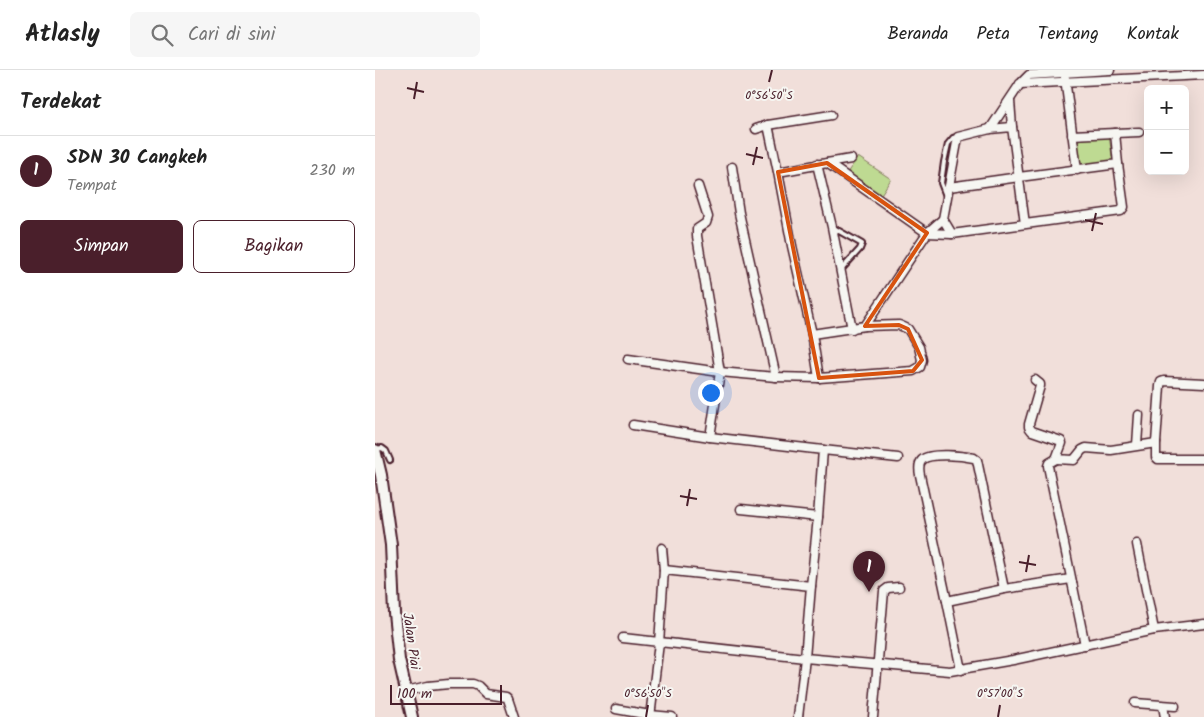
<!DOCTYPE html>
<html lang="id">
<meta charset="utf-8">
<style>
:root{--surface:#fff;--page:#f6f6f6;--text:#222;--muted:#767676;--line:#e0e0e0;--accent:#4a1f2b}
body{margin:0;font-family:Kalam,sans-serif;background:var(--page);color:var(--text)}
.controls{position:absolute;right:15px;top:15px;display:grid;overflow:hidden;border-radius:8px;box-shadow:0 5px 20px #0002}
.controls button{width:45px;height:45px;display:grid;place-items:center;padding:0;border:0;border-bottom:1px solid var(--line);background:var(--surface);color:var(--text);font:25px sans-serif}
.scale{position:absolute;left:15px;bottom:12px;width:112px;box-sizing:border-box;padding-left:5px;border:2px solid #4a1f2b;border-top:0;font-size:14px;line-height:18px;white-space:nowrap;color:#4a1f2b;-webkit-text-stroke:4px #f6f6f2;paint-order:stroke}
.you{position:absolute;left:335px;top:322px;width:18px;height:18px;margin:-12px;border:4px solid #fff;border-radius:50%;background:#1a73e8;box-shadow:0 0 0 8px #1a73e833}
.badge{display:grid;place-items:center;width:32px;height:32px;border-radius:50%;background:var(--accent);color:#fff;font-size:16px;font-weight:700}
.pin{position:absolute;translate:-50% -41px;filter:drop-shadow(0 1px 2px #0008)}
.pin::after{content:'';position:absolute;top:26px;width:18px;height:15px;background:inherit;clip-path:polygon(0 0,100% 0,50% 100%)}
.list{margin:0;padding:0;list-style:none}
h2{display:flex;justify-content:space-between;align-items:center;height:65px;margin:0;padding:0 20px;font-size:21px}
h2 small{font-size:16px;font-weight:400;color:var(--muted)}
.list li{display:grid;grid-template-columns:32px 1fr auto;gap:15px;align-items:center;box-sizing:border-box;height:70px;padding:0 20px;border-top:1px solid var(--line)}
.list b{display:block;font-size:19px;white-space:nowrap}
.list p{margin:0;font-size:16px;white-space:nowrap;color:var(--muted)}
.list em{font-size:16px;font-style:normal;color:var(--muted)}
.actions{display:flex;gap:10px;padding:15px 20px}
.actions a{flex:1;padding:11px 0;border:1px solid var(--accent);border-radius:8px;text-align:center;font-size:18px;color:var(--accent)}
.actions .main{background:var(--accent);color:#fff}
.icon{flex:none;width:28px;height:28px;fill:none;stroke:currentColor;stroke-width:2;stroke-linecap:round;stroke-linejoin:round}
.map{position:relative;flex:none;width:829px;height:647px;overflow:hidden}
header{display:flex;align-items:center;gap:30px;box-sizing:border-box;height:70px;padding:0 25px;background:var(--surface);border-bottom:1px solid var(--line)}
header strong{font-size:24px}
nav{display:flex;gap:28px;margin-inline-start:auto;font-size:18px}
.search{width:350px;height:45px;background:var(--page);display:flex;align-items:center;gap:12px;box-sizing:border-box;padding:0 18px;border-radius:8px;color:var(--muted);font-size:19px}
main{display:flex}
aside{flex:1;background:var(--surface)}
.map>svg:first-child{display:block}
.green{fill:#beda92;stroke:#847c5e}
.lines{fill:none;stroke-linecap:round;stroke-linejoin:round}
.service-casing{stroke:#4a1f2b;stroke-width:8}
.minor-casing{stroke:#4a1f2b;stroke-width:11}
.tertiary-casing{stroke:#4a1f2b;stroke-width:14}
.service{stroke:#f6f6f2;stroke-width:4}
.minor{stroke:#f6f6f2;stroke-width:8}
.tertiary{stroke:#f6f6f2;stroke-width:10}
.marked{fill:none;stroke:#d8530f;stroke-width:4;stroke-linejoin:round}
.ticks{fill:none;stroke:#4a1f2b;stroke-width:2}
.labels{text-anchor:middle;stroke-width:4;stroke-linejoin:round;paint-order:stroke}
.street-label{font-size:14px;fill:#4a1f2b;stroke:#f6f6f2}
.ticks-label{font-size:12px;text-anchor:middle;fill:#4a1f2b;stroke:#f6f6f2;stroke-width:4;stroke-linejoin:round;paint-order:stroke}
</style>
<header>
<strong>Atlasly</strong>
<div class="search"><svg class="icon" aria-label="search" viewBox="0 0 24 24"><circle cx="10" cy="10" r="6"/><path d="M15 15l6 6"/></svg>Cari di sini</div>
<nav><a>Beranda</a><a>Peta</a><a>Tentang</a><a>Kontak</a></nav>
</header>
<main>
<aside>
<h2>Terdekat<small></small></h2>
<ul class="list">
<li><span class="badge">1</span><div><b>SDN 30 Cangkeh</b><p>Tempat</p></div><em>230 m</em></li>
</ul>
<div class="actions"><a class="main">Simpan</a><a>Bagikan</a></div>
</aside>
<div class="map">
<svg width="829" height="647" viewBox="0 0 829 647">
<rect width="100%" height="100%" fill="#f1dfda"/>
<filter id="ink" filterUnits="userSpaceOnUse"><feTurbulence type="fractalNoise" baseFrequency=".02" numOctaves="2"/><feDisplacementMap in="SourceGraphic" scale="10" xChannelSelector="R" yChannelSelector="G"/><feConvolveMatrix kernelMatrix="1 2 1 2 8 2 1 2 1" color-interpolation-filters="sRGB"/></filter>
<g filter="url(#ink)">
<g class="green">
<path d="M734,66L738,92L704,96L701,70Z"/>
<path d="M483,87L516,109L505,126L472,103Z"/>
</g>
<g class="lines">
<defs>
<g id="service">
<path d="M571,126L566,113L569,92L573,74L578,68L582,67"/>
<path d="M457,157L487,174L485,179L466,200"/>
<path d="M0,379L7,378L11,381L15,390"/>
</g>
<g id="minor">
<path d="M690,8L702,100"/>
<path d="M645,14L829,5"/>
<path d="M635,31L637,57"/>
<path d="M393,55L403,102"/>
<path d="M381,59L393,55L456,45"/>
<path d="M615,59L645,14L654,5L735,0"/>
<path d="M740,63L764,62"/>
<path d="M452,93L552,163L490,256L437,264L417,176L403,102Z"/>
<path d="M452,93L476,89"/>
<path d="M442,94L457,157L477,259"/>
<path d="M323,116L333,147L331,153L322,159V166L345,302L335,367"/>
<path d="M574,117L644,107L743,94L740,63L697,65"/>
<path d="M568,149L552,163L577,164"/>
<path d="M650,154L637,57L615,59L583,67L568,149L577,164L746,141L749,137L743,94"/>
<path d="M437,264L444,308"/>
<path d="M253,289L345,302L401,307L364,143L357,97"/>
<path d="M401,307L444,308L538,301L545,297L547,290L544,277L533,259L524,255L490,256"/>
<path d="M660,310L665,314V316L654,354V357L657,361L686,371L687,373L681,389L699,390L707,380L711,378L736,380L781,373L785,316L786,312L789,311L829,313"/>
<path d="M258,355L335,367L448,380L443,447L436,516"/>
<path d="M781,373V387L783,389H829"/>
<path d="M762,375L764,345"/>
<path d="M448,380L523,388"/>
<path d="M681,389L674,393L673,396L710,575"/>
<path d="M366,439L443,447"/>
<path d="M762,474L779,560"/>
<path d="M287,478L289,500"/>
<path d="M572,531L545,405C544,400 543,394 547,390C555,382 589,386 599,388L602,390L629,519"/>
<path d="M248,568L430,588L575,601L638,590L779,560L829,554"/>
<path d="M586,600L572,531L629,519L696,509"/>
<path d="M31,621L53,616L74,614H98L103,616L111,624L131,627L133,629L139,647"/>
<path d="M760,633L800,636"/>
<path d="M788,636L790,647"/>
<path d="M241,639L275,645L297,647"/>
<path d="M275,647L284,573L289,500L436,516L430,588L423,647"/>
<path d="M498,647L509,521L513,518L524,517"/>
</g>
<path id="tertiary" d="M0,380L6,405L16,475L19,543L24,590L37,647"/>
</defs>
<use href="#service" class="service-casing"/>
<use href="#minor" class="minor-casing"/>
<use href="#tertiary" class="tertiary-casing"/>
<use href="#service" class="service"/>
<use href="#minor" class="minor"/>
<use href="#tertiary" class="tertiary"/>
</g>
</g>
<path class="marked" d="M452,93L552,163L490,256L524,255L533,259L547,290L538,301L444,308L403,102Z"/>
<path class="ticks" d="M394,12L397,0M32,18L49,22M39,29L42,12M371,84L388,88M378,95L382,77M710,150L728,154M717,161L721,143M305,426L322,429M312,436L315,419M644,492L661,495M651,502L654,485M271,647L273,635M623,647L625,635"/>
<g class="labels">
<g class="street-label">
<text transform="translate(37 571) rotate(82)" y="5">Jalan Piai</text>
</g>
</g>
<g class="ticks-label">
<text x="394" y="29">0°56'50"S</text>
<text x="273" y="627">0°56'50"S</text>
<text x="625" y="627">0°57'00"S</text>
</g>
</svg>
<div class="controls">
<button>+</button>
<button>−</button>
</div>
<div class="scale">100 m</div>
<div class="you"></div>
<div class="pin badge" style="left:494px;top:522px">1</div>
</div>
</main>
